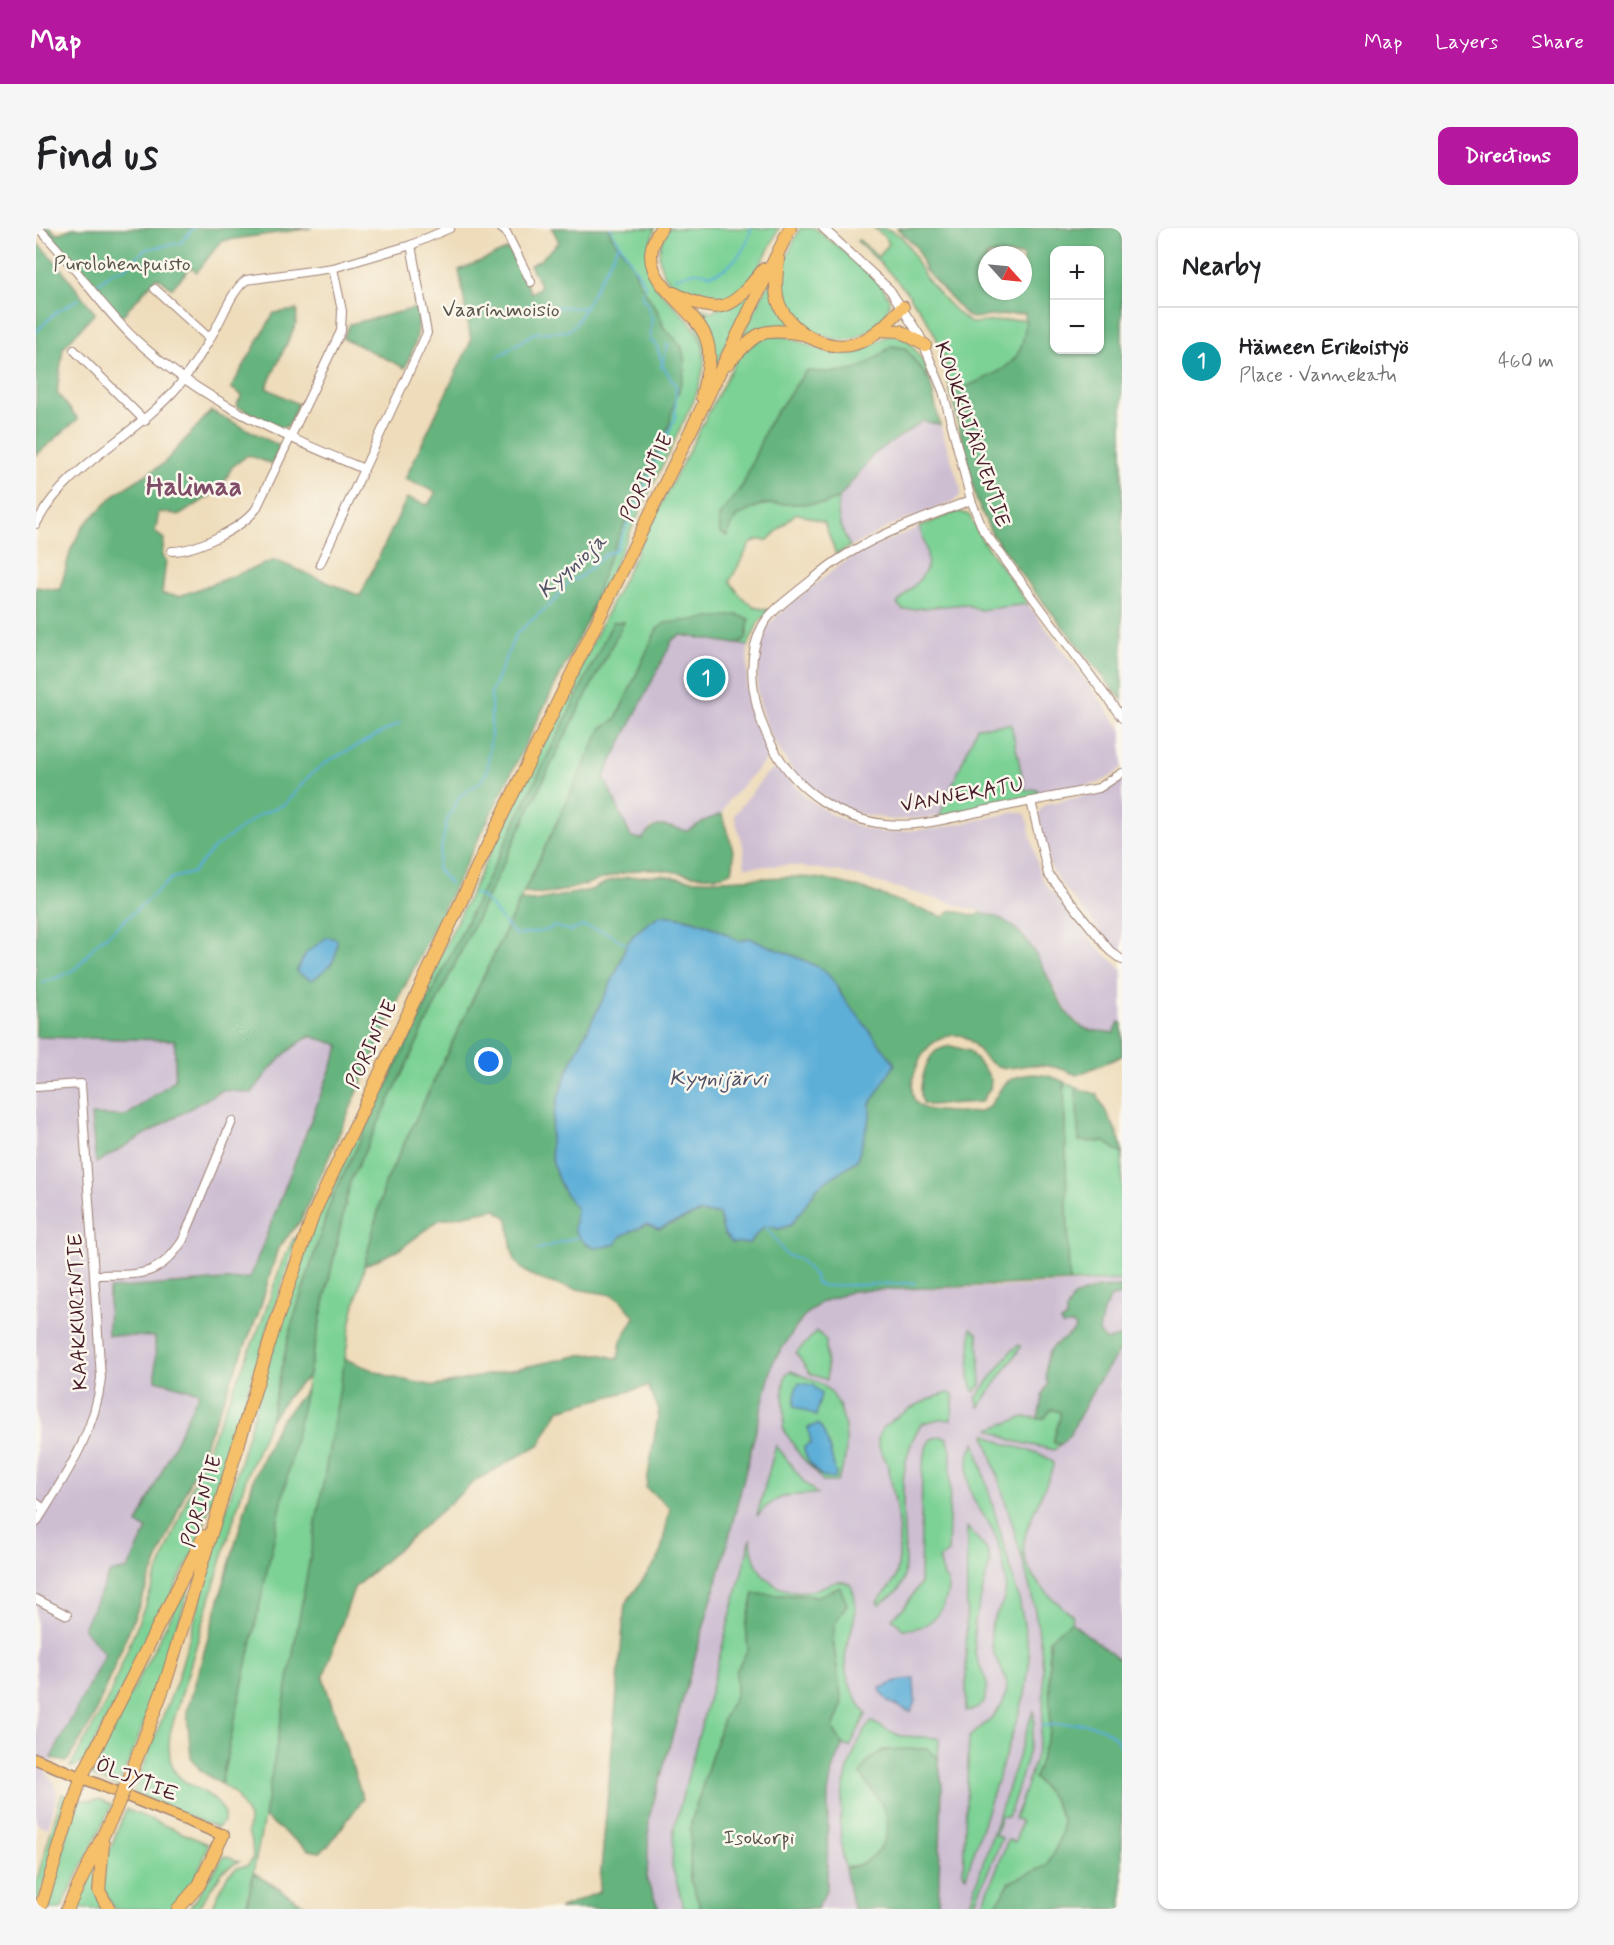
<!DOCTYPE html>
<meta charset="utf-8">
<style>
:root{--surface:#fff;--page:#f6f6f6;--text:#202124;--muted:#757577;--line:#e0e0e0;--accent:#b5179e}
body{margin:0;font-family:Mynerve,sans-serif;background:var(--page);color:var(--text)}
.controls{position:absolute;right:18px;top:18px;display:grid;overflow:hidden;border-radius:12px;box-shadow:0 2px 4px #0004}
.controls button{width:54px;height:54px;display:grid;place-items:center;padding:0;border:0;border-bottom:2px solid var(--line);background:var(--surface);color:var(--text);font:30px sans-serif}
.compass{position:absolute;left:942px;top:18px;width:54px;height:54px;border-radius:50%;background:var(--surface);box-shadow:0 2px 4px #0004;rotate:117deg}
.you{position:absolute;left:453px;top:834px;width:21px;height:21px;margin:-15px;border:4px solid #fff;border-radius:50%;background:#1a73e8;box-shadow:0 0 0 9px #1a73e833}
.badge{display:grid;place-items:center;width:39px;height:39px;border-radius:50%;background:var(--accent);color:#fff;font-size:20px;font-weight:700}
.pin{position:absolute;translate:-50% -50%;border:3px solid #fff;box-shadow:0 2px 6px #0006}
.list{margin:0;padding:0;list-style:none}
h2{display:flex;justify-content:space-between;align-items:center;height:78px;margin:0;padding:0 24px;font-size:26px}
h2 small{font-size:20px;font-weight:400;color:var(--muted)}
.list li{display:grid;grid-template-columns:39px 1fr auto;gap:18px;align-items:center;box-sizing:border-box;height:108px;padding:0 24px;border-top:2px solid var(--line)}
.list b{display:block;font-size:22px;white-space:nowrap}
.list p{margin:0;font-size:20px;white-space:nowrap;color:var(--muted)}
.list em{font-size:20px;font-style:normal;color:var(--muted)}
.map{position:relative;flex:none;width:1086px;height:1681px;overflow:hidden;border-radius:12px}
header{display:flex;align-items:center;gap:36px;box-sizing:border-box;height:84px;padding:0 30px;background:var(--accent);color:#fff}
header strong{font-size:28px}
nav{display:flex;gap:33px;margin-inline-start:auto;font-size:21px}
.intro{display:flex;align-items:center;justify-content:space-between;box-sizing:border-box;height:144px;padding:0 36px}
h1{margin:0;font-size:42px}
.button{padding:15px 27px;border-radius:12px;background:var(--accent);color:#fff;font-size:21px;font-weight:700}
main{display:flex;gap:36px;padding:0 36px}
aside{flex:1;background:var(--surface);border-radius:12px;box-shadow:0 2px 4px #0004}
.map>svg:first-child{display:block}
.industrial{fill:#cdbed2}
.green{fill:#7cd295;stroke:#637860;stroke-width:1.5}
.forest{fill:#65b47e;stroke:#586a54;stroke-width:1.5;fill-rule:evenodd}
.water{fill:#5dafd8;stroke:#546782;stroke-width:1.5}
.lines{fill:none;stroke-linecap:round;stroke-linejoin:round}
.stream{stroke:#5dafd8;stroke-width:2}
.minor-casing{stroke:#9c7e72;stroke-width:10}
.major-casing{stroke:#9c7e72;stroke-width:13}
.highway-casing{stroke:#9c7e72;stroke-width:14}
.minor{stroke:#fff;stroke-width:8}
.major{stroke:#f6c06b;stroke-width:10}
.highway{stroke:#f6c06b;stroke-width:12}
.highway-bridge-casing{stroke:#9c7e72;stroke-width:14;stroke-linecap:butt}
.highway-bridge{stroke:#f6c06b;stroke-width:12}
.labels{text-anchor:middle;stroke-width:5;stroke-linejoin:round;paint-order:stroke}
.park-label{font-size:21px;fill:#59554b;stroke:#fbf7ec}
.street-label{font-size:21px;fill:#4a1f2b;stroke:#fbf7ec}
.water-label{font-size:22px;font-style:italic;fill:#515168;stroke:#fbf7ec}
.district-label{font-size:27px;font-weight:bold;fill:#804d68;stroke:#fbf7ec}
</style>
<header>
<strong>Map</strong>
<nav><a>Map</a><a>Layers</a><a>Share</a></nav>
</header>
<div class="intro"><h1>Find us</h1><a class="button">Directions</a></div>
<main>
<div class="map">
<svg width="1086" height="1681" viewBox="0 0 1086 1681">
<rect width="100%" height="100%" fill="#fbf7ec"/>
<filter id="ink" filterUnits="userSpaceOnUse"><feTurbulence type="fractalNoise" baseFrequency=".0167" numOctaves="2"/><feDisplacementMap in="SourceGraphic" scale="12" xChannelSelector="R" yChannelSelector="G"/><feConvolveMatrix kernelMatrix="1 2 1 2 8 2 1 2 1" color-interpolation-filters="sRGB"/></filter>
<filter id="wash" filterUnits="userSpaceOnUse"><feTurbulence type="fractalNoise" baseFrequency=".008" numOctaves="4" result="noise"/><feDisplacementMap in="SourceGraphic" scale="24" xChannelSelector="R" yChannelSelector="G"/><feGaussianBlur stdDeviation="1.35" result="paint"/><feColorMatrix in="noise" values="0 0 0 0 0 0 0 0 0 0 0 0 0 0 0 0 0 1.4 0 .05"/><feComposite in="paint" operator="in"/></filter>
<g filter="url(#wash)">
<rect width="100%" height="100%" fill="#eedcba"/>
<g class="industrial">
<path d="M887,193L904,197L925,261L924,268L915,275L860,295L814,319L803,298L800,283L803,270L838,226Z"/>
<path d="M883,299L893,324V339L884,353L871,363L868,382L929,376L944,382L992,376L1086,502V539L1077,547L1063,555L1003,568L990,563L975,496L942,499L903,589L857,592L815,584L797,576L759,546L734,508L726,485L721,462L722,440L727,408L733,396L752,378L801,339L824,325Z"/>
<path d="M645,407L712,418L711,461L715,489L733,525L732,530L692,573L686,586L670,592L651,603L624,597L615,599L606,612L595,609L568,549L637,411Z"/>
<path d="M738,541L743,542L771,570L796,587L827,600L849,605L903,600L980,584L990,586L1003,644L1010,657L1065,723L1086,741V795L1083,794L1078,805L1049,801L1034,788L996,719L954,686L805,644L754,637L709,639L707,618L698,587L730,546Z"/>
<path d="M1086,551V727L1077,720L1020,649L1013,636L1002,585L1009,576L1064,565Z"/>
<path d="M275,808L305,817L214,1051L119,1109L163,1163L101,1296L111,1301L92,1341L74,1345L69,1425L10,1544L19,1556L21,1567L12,1600L0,1595V809L139,812V852L90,888L60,935L186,862L216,865L237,835L256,818Z"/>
<path d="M1086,1052V1434L1035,1394L1010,1638L974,1654L957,1681H902L906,1558L902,1530L809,1641L817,1681H781L791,1661L792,1566L796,1543L807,1517L654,1651L665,1681H623L611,1653L613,1589L690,1321L737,1134L751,1111L767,1089L784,1075L816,1063L989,1058Z"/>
</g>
<g class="green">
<path d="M572,0H619C615,17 609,34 615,50C619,61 629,68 636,75C672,111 676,126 657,174L551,393L570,337L634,195L635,180L643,163L646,119L627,99C627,86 606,62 600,49C599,45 599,40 596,36C589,23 577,15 572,0Z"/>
<path d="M633,0H743C730,26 719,55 693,71C681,78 669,74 657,69C627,57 612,29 633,0Z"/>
<path d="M764,0H779C799,17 842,45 852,69C860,87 828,109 812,112C800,114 788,109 778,103C732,76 743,41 764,0Z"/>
<path d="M838,0C876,0 873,28 891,51C902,65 915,80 929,91L935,95L990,91C992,143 954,146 915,166C911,154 912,141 908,129C893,83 856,45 821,13L823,12L842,29L853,16L849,9Z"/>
<path d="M739,42L736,62L760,102L701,119Z"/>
<path d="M721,55L672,155L676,137L651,76L676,84Z"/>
<path d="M856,107L873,113L889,137L894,153L869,120L855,118C823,147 812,146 770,143L732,196L707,257L683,288L691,308C694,303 696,295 699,291C719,265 774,283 803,270C799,289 806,302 814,319L800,326L788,294L760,285L732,312H721L714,316L694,353C704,369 714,381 734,382L722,395L712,418L700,416L710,411L713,391L621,401L580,491L565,501L349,956L316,1088L250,1479L210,1681H175L192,1647L201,1640L212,1637L217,1630L216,1614L212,1605L213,1590L198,1564L185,1556L314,954L519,528L588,394H577L296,970L255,1099L234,1192L211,1247L134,1505C127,1566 164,1548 188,1583V1594L181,1600L97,1565L141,1453L242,1102L279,994L372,794L608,309L700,132C742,82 764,125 809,126C828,126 839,111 856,107Z"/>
<path d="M922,283L933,287L946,312L992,376L944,382L929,376L867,382L861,376C890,342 901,346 883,299Z"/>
<path d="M975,496L989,562L1001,561L1003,568L903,589L941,499Z"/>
<path d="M1028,854L1040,860L1043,913L1069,914L1086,926V1052L1033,1054Z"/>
<path d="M258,1010H261L162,1315L50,1531L40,1539H34L72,1471L159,1251L227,1090L246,1034Z"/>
<path d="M935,1100L942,1106L945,1157L938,1164L933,1149Z"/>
<path d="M781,1103L790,1113L791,1152L774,1146L760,1125Z"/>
<path d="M983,1117L985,1119L943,1179L940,1170L975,1123Z"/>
<path d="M755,1143C766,1148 780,1152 789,1159C813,1176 816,1232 800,1254H788L763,1226L747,1200C752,1185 743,1168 750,1146Z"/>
<path d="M914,1165L918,1168L915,1192L903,1191L885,1196C854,1245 873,1297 868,1351L863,1362L843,1377L841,1374C847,1366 857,1358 860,1348C868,1318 859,1269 852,1239C850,1229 840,1220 842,1209C846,1192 897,1167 914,1165Z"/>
<path d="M1015,1181L1024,1184C1025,1196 1017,1205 1018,1215L1025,1216L1018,1222L977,1213L954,1201L988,1189L1009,1190Z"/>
<path d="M951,1206C970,1222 1003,1219 1017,1235C1017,1245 1010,1255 1006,1265C1000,1280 991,1297 988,1313C982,1342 1016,1371 1036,1387L1035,1394L1013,1411L1014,1503L998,1550L1017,1571L1026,1591V1603L1020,1620L1010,1638L974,1654L957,1681H945L972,1612L979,1614L985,1594L978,1591C990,1560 1002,1529 1006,1495C1017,1402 975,1296 949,1207Z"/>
<path d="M906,1208L911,1210L915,1222L912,1325L903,1331L908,1349L912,1352C914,1379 895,1403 867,1401L856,1390L868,1380L884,1356L886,1241L891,1217L895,1211Z"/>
<path d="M939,1214L984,1375L994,1430L989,1467L930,1648L927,1645L933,1509C951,1495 980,1474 968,1446C962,1434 956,1426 955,1412C953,1388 963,1388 968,1370C973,1354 966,1331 962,1315C953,1284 930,1279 932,1240C932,1231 934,1222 939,1214Z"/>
<path d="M740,1217L768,1254L781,1266C752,1267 742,1265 721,1288Z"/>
<path d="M931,1299L951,1322L954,1334L938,1397L939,1425L951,1455L948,1475L940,1481L930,1483Z"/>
<path d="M715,1310C716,1344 737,1367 773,1363C789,1361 797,1349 814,1356C827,1380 814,1401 810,1424C806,1446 818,1469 830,1486L814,1519L807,1517L797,1500L806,1477L797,1412L799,1395L811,1376L782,1368L718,1366L710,1397L712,1421L700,1444V1465L687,1491L655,1595L654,1651L665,1681H648L636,1638L638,1600Z"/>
<path d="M151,1357L153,1360C133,1428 111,1494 82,1559L57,1549L54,1545Z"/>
<path d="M997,1483C1003,1498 979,1571 972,1589L965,1588L959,1607L966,1610L936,1681H932Z"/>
<path d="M836,1494L864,1508L903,1510L902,1530L891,1521L846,1522L824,1546C831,1555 843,1571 848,1581C861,1610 836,1638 809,1640C800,1597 804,1553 823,1513C827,1506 829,1499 836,1494Z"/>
<path d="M26,1566L33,1568L0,1681V1654Z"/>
<path d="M41,1572H66L76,1577L25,1681H9Z"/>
<path d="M90,1581L172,1616C167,1635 151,1677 130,1681C114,1681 94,1681 78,1681L67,1660L69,1634Z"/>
<path d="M188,1628L203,1633L187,1643L161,1681H153Z"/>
<path d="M58,1640L67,1681H37Z"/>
</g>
<g class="forest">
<path d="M8,0H15L20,6L37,0H276L185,13L161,44L155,39L136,60L121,49L85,89Z"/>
<path d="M516,0H572C577,15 589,23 596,36C599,40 599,45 601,49C606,62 627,86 627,99C633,105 643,113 646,121C655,146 636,170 634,195L570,337L551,393L363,770L265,992L242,1020L223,1084L56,1493L32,1532L29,1534L15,1530L69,1426L47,1400L74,1345L92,1341L111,1301L101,1296L163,1164L120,1152L119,1109L72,1107L73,1061L214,1050L304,817L274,808C248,823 233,841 216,865L186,862L60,935L55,887L90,888L139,852V812L0,809V359L24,362L35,321L47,298L82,264L127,236L175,183L244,218L236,236L212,227L196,239L185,261L144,287L123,284L119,304L128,311L126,329L130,332L126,366L144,368L239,332L324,368L371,270L392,277L400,264L369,251L435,113L423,42L473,21L495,65L505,59L494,37L504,32L523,14Z"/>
<path d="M861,0H1086V472L996,360L956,306L941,274L915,166C959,143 992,144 989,85L936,90L931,88L889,42L881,20ZM1018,22H1064V122H1018ZM951,27H987V63H951Z"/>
<path d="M0,14L18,32L59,85L27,120L21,165L42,191L0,227Z"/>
<path d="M381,80C385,104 379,118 369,140L307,110L314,96Z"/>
<path d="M261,82L260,96L230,160L262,176L252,198L245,200L200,178L206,167L195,160L238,85Z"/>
<path d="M855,118L869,120L894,153L904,197L887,193L838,226L803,270L789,276H726L700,289L691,308L684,305L683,288L707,257L732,196L770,143C812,146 823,147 855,118Z"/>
<path d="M701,387L713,391L710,411L700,416L645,407L637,411L568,549L595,609L606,611C621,591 628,598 651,603L670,592L686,586C690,606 702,622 696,643C675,657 634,639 610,641C569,644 529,672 488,664L565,501L580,491L621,401L629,395Z"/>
<path d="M577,394H588L519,528L314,954L272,1149L257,1162L234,1192L255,1099L296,970Z"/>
<path d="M626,647C671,658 717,648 763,649C813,650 860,674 908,689L915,682L940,688L944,685C1010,692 1012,787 1050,801C1058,804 1069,803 1078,805L1083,794L1086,795V828L1041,847C1026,840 1013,836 997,837C986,837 976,842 965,839C937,834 942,793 902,812C890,818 883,831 879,844C868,881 889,883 918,884C926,884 938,886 945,883C961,877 961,857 976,851C994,843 1012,846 1028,854L1033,1054L816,1063L784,1075L767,1089L737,1134L690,1321L613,1589L611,1653L623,1681H523L563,1664L589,1376L624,1328L634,1280L610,1260L623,1182L612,1158L523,1182L503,1217L440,1252L318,1360L287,1450L327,1571L292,1618L284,1624L272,1622L228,1589L309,1131L354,1149L399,1158L545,1127L563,1126L582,1131L585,1113L599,1089L584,1071L576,1067C550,1062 487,1057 478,1029C474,1017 474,1003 472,991L459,981L403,992L363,1022L328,1038L349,956L484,672L498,673L555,662L573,653L592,649ZM624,687C657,688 674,697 703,713C728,707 780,746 803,760L807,773L816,780L834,876V889L821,932L782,959L754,997L743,1001L729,997L713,1015L688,1006L683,986L662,985L622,1001L611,996L585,1008L550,1017L538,1001L540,980C526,964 517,944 515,922C511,858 561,792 584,735C587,730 587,723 590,718C596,705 613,695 624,687Z"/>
<path d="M915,818L933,823L952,846L955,852L954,861L945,874L893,877L887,875C881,862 889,832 900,823C905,820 910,819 915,818Z"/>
<path d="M1040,860L1061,866C1069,886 1086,905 1086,926L1069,914L1043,913Z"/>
<path d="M1086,1059V1067L1075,1069L1067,1083L1063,1104L1070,1113L1086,1108V1120L1060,1157L1033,1208L1025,1216L1018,1215C1017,1204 1025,1196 1024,1184L1015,1181L1009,1190L1002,1191L1007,1165L1012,1156C1008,1150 1010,1145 1010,1137C1013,1110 1028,1117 1040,1100L1037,1096L1026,1098L1025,1094L1030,1091V1084L1037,1069L1062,1060Z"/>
<path d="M270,1162L185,1556L165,1543L155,1530L151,1483L219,1247L242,1196Z"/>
<path d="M804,1359L811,1376L799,1395L797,1412L806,1477L797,1500L807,1517L796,1543L792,1566L791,1661L781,1681H665L654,1651L655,1595L687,1491L700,1465V1444L712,1421L710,1397L718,1366L782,1368Z"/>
<path d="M1035,1394L1086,1434V1681H957L974,1654L1010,1638L1020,1620L1026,1603V1591L1017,1571L998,1550L1014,1503L1013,1411Z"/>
<path d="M891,1521L902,1530L906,1558L902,1681H817L809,1640C836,1638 861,1610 848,1581C843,1570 831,1555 824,1546C839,1515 860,1522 891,1521Z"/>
<path d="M218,1645L275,1681H210Z"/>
</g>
<g class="water">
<path d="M624,687C657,689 674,697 703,713L714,710C732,719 774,732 788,743C802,753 803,770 816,780L859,836L834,876V889L821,932L782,959L755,997L743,1001L729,997L713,1015H696L688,1006L683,986L662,985L622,1001L611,996L585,1008L580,1016C560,1022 548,1021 538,1001L540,980C526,964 517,944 515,922C511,858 561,792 584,735C587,730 587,723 590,718C596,705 613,695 624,687Z"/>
<path d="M291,709L301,711C301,736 294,738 276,752L260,744L270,725Z"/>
<path d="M763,1155L777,1157L785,1166L780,1188L758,1178L760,1160Z"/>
<path d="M781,1196C791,1202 797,1235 800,1247L798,1251C783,1251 773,1237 768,1223V1219L775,1215L772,1200Z"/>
<path d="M878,1451L879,1473L875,1484C863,1479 846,1474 844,1460L866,1452Z"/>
</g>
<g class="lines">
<g class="stream">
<path d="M639,50C646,48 655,43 662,44C668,44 671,47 676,46C695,42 713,18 715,0"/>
<path d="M62,56L76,44L88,41L110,21L145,15L157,0"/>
<path d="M490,78L550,80"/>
<path d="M0,104L20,84L43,71"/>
<path d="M462,129L498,105L531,103L540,96L583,16"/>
<path d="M625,140L632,116"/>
<path d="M414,656L401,640L411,592L424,568L443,555L451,544L455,508V465L480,406L519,372L534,352L543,350L570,326L580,322L639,190L640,158L627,138L620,116L614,113L616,89L612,81V74L607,72L606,66L610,58L574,0"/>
<path d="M438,665C457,673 464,694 480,707L509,703L519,698L535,703L547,698L570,704L590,716"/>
<path d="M6,755C17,751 33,747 41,739C53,728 57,714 71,708L136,650L156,645L178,620L223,587L249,576L274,547L292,533L364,495"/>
<path d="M729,997L750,1027L763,1031L779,1048L780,1055L787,1058L879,1055"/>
<path d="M500,1022L542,1009"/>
<path d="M1006,1498C1029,1496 1058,1490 1077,1508C1081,1511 1083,1516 1086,1520"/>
</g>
</g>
</g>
<g filter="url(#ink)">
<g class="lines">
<defs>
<g id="minor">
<path d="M2,0C37,34 63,77 99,111C165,173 245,207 328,241"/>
<path d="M465,0L470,4L495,54"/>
<path d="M787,0L854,62L884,108L907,163L935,272L947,302L1086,490"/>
<path d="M119,61L174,111"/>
<path d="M38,122L109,193"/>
<path d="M935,272C889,290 840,306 799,334C786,343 775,353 763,362C751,372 735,383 727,397C706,434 719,489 739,523C761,562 803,591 849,596C883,600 918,589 952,582C989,574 1026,567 1063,560L1086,545"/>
<path d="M0,296C31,236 101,208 144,156C158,138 170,118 181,98C189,83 197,62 210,52L297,40L375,17L414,0"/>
<path d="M136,323C160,323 206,300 220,281L305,103L306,83L297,40"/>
<path d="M284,336L391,105L375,17"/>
<path d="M995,573L1012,646L1074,723L1086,732"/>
<path d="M0,859L45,856L65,1150C59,1206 29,1248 0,1295"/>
<path d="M60,1047C102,1046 122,1051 147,1012L196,893"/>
<path d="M0,1275L8,1281"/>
<path d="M0,1371L31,1387"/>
</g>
<path id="major" d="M0,1531L187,1607"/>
<g id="highway">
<path d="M625,0C590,50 657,74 670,110C678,130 669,149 666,169"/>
<path d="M742,31C741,45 738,60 742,73C752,104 794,127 824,114C841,107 854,92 867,79"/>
<path d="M638,65C686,89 695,82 728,41"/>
<path d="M843,102L864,103L889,117"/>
<path d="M691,136C722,104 722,99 768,106"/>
<path d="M94,1548L130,1453L238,1100L278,985L444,633L754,0"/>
<path d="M67,1616L63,1663L73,1681"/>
<path d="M4,1681L45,1550L168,1308"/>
<path d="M31,1681L78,1585"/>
<path d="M142,1681L163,1657L187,1607"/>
</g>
</defs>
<use href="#minor" class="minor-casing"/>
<use href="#major" class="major-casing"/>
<use href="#highway" class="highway-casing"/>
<use href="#minor" class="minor"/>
<use href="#major" class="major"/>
<use href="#highway" class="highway"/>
<defs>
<path id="highway-bridge" d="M78,1585L94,1548"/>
</defs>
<use href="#highway-bridge" class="highway-bridge-casing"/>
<use href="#highway-bridge" class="highway-bridge"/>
</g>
</g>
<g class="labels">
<g class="park-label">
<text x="86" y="42">Purolohenpuisto</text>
<text x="465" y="88">Vaarinmoisio</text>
<text x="723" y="1616">Isokorpi</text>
</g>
<g class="street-label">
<text transform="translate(937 206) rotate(71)" y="7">KOUKKUJÄRVENTIE</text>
<text transform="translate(610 249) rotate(-64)" y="7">PORINTIE</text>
<text transform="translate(926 566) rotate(-10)" y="7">VANNEKATU</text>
<text transform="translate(335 816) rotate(-65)" y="7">PORINTIE</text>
<text transform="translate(41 1084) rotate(-92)" y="7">KAAKKURINTIE</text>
<text transform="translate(165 1273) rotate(-73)" y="7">PORINTIE</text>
<text transform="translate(101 1551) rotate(22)" y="7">ÖLJYTIE</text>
</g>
<g class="water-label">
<text transform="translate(535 337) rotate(-42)" y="8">Kyynioja</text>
<text x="682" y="857">Kyynijärvi</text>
</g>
<g class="district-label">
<text x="158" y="267">Halimaa</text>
</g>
</g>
</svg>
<div class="controls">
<button>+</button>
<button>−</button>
</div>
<svg class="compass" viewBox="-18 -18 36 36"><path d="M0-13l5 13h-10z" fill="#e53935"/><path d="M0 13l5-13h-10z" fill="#757577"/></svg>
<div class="you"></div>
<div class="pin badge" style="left:670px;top:450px;background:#0f9aa8">1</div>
</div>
<aside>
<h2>Nearby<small></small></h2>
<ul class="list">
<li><span class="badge" style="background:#0f9aa8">1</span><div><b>Hämeen Erikoistyö</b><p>Place · Vannekatu</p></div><em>460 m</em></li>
</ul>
</aside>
</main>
